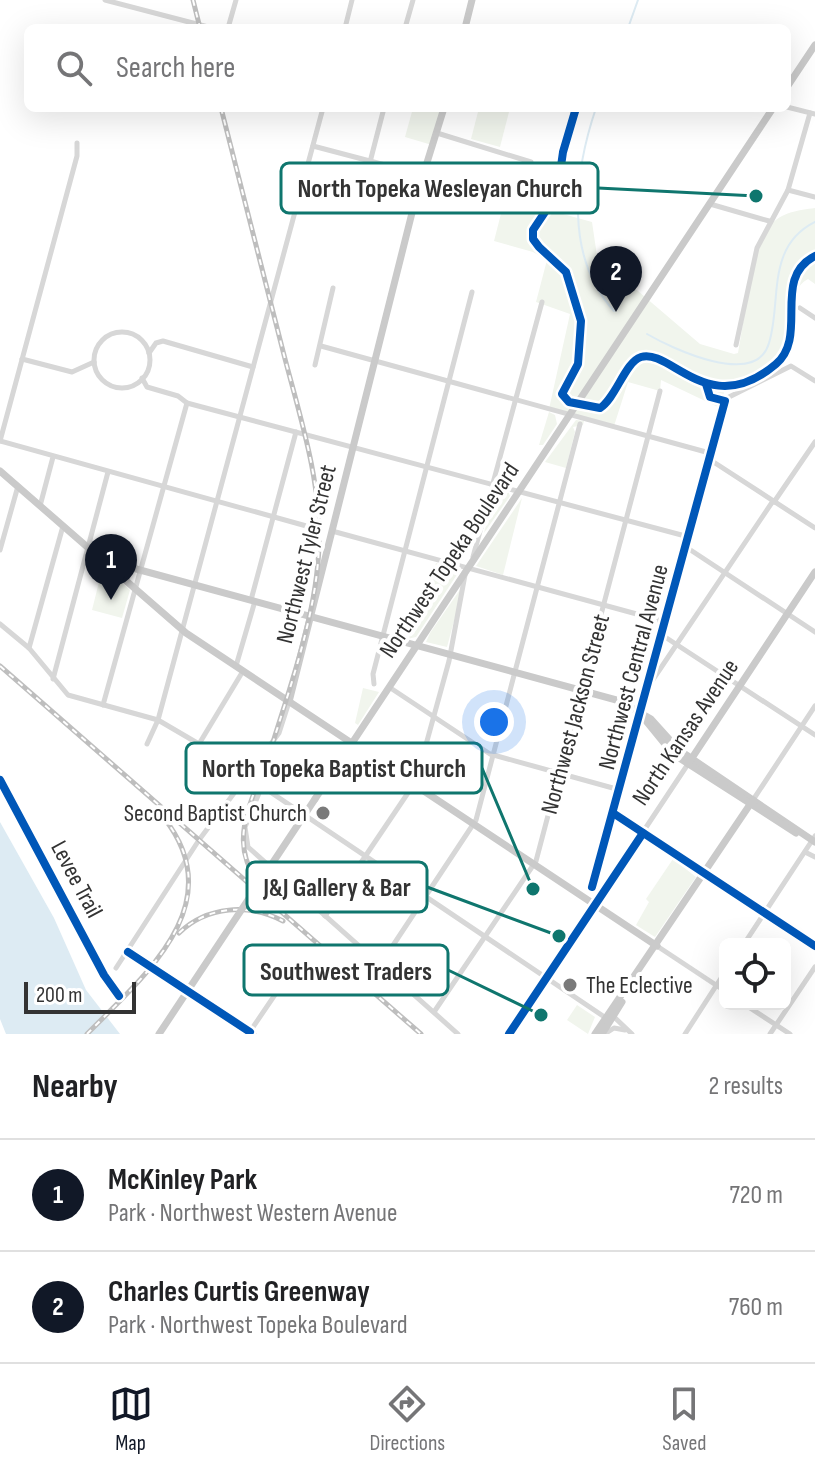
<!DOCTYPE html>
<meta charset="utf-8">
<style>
:root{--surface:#fff;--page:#f6f6f6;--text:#202124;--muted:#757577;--line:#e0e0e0;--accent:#111827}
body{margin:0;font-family:"Sofia Sans Condensed",sans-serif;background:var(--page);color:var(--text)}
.controls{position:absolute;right:24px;bottom:24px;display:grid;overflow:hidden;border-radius:12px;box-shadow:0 8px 32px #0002}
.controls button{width:72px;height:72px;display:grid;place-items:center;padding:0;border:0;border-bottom:2px solid var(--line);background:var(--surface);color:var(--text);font:40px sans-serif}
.scale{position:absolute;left:24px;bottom:20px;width:112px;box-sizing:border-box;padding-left:8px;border:4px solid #333;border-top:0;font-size:22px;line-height:28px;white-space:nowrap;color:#333;-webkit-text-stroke:6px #fff;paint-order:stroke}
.you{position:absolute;left:494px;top:722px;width:28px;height:28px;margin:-20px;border:6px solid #fff;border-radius:50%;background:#1a73e8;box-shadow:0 0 0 12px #1a73e833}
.badge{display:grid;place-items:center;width:52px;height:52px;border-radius:50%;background:var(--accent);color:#fff;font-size:26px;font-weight:700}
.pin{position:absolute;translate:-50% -66px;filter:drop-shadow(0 2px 4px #0008)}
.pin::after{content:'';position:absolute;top:42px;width:28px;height:24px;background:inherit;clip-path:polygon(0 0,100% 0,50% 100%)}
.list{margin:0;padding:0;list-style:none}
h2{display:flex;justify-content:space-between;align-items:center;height:104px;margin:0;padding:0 32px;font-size:34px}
h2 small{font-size:26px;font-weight:400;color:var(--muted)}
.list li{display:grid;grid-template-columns:52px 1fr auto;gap:24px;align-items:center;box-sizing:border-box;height:112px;padding:0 32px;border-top:2px solid var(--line)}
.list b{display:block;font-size:30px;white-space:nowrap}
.list p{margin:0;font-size:26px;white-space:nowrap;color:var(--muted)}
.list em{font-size:26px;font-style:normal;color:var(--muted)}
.icon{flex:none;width:44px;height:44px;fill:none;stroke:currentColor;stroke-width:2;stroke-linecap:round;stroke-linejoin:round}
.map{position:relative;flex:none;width:815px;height:1034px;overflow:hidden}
.search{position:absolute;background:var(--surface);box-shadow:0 8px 32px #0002;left:24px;right:24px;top:24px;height:88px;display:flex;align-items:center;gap:20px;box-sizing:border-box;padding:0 28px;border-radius:12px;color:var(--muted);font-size:30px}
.sheet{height:328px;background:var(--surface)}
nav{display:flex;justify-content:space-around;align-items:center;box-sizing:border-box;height:112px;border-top:2px solid var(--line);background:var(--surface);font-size:22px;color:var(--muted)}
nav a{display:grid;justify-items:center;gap:4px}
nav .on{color:var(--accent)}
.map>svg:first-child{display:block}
.green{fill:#f1f5ed}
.water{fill:#ddebf3}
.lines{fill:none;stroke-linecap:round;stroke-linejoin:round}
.stream{stroke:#ddebf3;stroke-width:2}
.minor{stroke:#d7d7d7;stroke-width:5}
.major{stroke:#cacaca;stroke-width:7}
.rail-casing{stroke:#bebebe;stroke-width:5}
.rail{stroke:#fff;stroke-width:2;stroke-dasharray:6;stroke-linecap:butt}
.major-bridge{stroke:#cacaca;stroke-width:7}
.cycleway-casing{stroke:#fff;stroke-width:13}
.cycleway{stroke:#0057b8;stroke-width:8}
.poi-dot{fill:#7a7a7a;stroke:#fff;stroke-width:3}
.labels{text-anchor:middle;stroke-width:8;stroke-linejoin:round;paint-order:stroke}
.street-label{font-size:24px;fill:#333;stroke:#fff}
.poi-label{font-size:24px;fill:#333;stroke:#fff;text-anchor:end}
.leader{fill:none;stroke:#0f766e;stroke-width:3}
.callout-dot{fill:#0f766e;stroke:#fff;stroke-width:3}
.callout{fill:#fff;stroke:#0f766e;stroke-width:3}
.callout-label{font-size:26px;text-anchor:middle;font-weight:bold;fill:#333}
</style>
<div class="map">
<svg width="815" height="1034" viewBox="0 0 815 1034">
<rect width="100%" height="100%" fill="#fff"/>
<g class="green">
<path d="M413,108H442L432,145L405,137Z"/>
<path d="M479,108H510L500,147L471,139Z"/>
<path d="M505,198L592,222L597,256L700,344L734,354L738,353C744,323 752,248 770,226C781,212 799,210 815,208V284L808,279C779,295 808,334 786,360C777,371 739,385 724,392L720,408L661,380L660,391L628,382L614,426L549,409L570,314L536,302L547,260L533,252L494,241Z"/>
<path d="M549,412L555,415L557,424L543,445H539Z"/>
<path d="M576,420L584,421L583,425L573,427L575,432L566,468L545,462Z"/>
<path d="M496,487L508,491L510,496L484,533Z"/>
<path d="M522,498L503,575L476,566Z"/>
<path d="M436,563L454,568L458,573L416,637L407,639L420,620Z"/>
<path d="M103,566L130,590L122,618L92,610Z"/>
<path d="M464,584L447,647L426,642L430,633Z"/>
<path d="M363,688L379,692L358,725L355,723Z"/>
<path d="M673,859L696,877L655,937L636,925L649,902L646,899Z"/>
<path d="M577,1005L595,1017L588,1034L567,1020Z"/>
</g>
<path class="water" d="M0,822L54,918L86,990L120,1034H6L0,1019Z"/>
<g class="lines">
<g class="stream">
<path d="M628,28L638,0"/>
<path d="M596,108C574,173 564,257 614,311"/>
<path d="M647,334C671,348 756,389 769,343C782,302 765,247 815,222"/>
</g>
<g class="minor">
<path d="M105,0L212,28"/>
<path d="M228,28L236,0"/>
<path d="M345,28L352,0"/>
<path d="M405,28L413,0"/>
<path d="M787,107L815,114"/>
<path d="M437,133L531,162"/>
<path d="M313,146L423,175"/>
<path d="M370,162L384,108"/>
<path d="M788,190L815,197"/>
<path d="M710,204L769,221"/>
<path d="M800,308L815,318"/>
<circle cx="122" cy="360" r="28"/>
<path d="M736,345L757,248L788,190L810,113"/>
<path d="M321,346L706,452L712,461L815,528"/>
<path d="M149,353L156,343L163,341L253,367"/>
<path d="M22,359L72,372L94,362"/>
<path d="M315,365L333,288"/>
<path d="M142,378L147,387L178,396L187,403L689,537"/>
<path d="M0,441L310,527"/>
<path d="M0,441L77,156V143"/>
<path d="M774,502L815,442"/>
<path d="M40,506L53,457"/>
<path d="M332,531L666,622"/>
<path d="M686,547L815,632"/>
<path d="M0,550L18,486"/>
<path d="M473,557L542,302"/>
<path d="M251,600L296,432"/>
<path d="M0,624L29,648L68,695L158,720L199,744L606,1018"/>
<path d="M662,635L815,735"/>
<path d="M29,648L63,526"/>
<path d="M236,666L255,601"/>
<path d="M53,679L108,472"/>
<path d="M374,684L373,674L472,292"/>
<path d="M650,684L773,501"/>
<path d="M389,687L490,754L620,790"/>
<path d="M103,705L187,403"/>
<path d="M147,744L158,720L323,108"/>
<path d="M199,744L243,671"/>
<path d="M262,786L245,827L248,847L458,1034"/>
<path d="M753,800L815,706"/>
<path d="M613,813L815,946"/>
<path d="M805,852L815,857"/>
<path d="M592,887L725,399L791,366L815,381"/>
<path d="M325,916L416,781L449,661L465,575"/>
<path d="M744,944L815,836"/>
<path d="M657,946L725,991"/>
<path d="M128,952L254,1034"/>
<path d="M380,965L476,820L580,424"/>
<path d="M116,968L199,840L279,733L289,702"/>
<path d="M744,1004L790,1034"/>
<path d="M434,1012L536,861L660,391"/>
<path d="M613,1016L632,1034"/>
<path d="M249,1033L287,977"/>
<path d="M606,1033L614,1028L625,1030"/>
<path d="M509,1034L688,764"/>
<path d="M685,1034L725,972"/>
<path d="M770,1034L815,967"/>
</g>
<g class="major">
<path d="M465,28L472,0"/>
<path d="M787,87L815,45"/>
<path d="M0,471L186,633L657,946"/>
<path d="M107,561L620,701L651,719L679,750L815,842"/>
<path d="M289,702L415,201L444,108"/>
<path d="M642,716L673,754L796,833"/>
<path d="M688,764L815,572"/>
<path d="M315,799L773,108"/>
<path d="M595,1034L753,800"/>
<path d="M602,1034L622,1002"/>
</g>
<defs>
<g id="rail">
<path d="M193,0L200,28"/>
<path d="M221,108C242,190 263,273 284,355C300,417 321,480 319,545C317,610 293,678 274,739C253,806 216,846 276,904"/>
<path d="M0,666L421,1034"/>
<path d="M179,933C207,906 249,903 283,921"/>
<path d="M87,1034C144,976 232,904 164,818"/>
</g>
</defs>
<use href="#rail" class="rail-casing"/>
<use href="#rail" class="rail"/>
<path class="major-bridge" d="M159,1034L315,799"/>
<defs>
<g id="cycleway">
<path d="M576,108L563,152L557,194L533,230V239L539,247L566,272L581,321L578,364L562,394L569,402L600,408C616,398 625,362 641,357C671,348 709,421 776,364C809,336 771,278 815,256"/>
<path d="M0,780L104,975L119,996"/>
<path d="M613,813L815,946"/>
<path d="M592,887L725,401L710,397L706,384"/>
<path d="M128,952L250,1032"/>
<path d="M509,1034L643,833"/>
</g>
</defs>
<use href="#cycleway" class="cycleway-casing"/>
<use href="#cycleway" class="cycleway"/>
</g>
<g class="poi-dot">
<circle cx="323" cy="813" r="8"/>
<circle cx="570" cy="985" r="8"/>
</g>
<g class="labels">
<g class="street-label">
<text transform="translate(306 554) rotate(-76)" y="8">Northwest Tyler Street</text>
<text transform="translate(449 560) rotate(-56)" y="8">Northwest Topeka Boulevard</text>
<text transform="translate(633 667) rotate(-75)" y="8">Northwest Central Avenue</text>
<text transform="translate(575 714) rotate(-75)" y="8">Northwest Jackson Street</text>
<text transform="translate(685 732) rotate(-56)" y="8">North Kansas Avenue</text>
<text transform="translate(77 879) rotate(62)" y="8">Levee Trail</text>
</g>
<g class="poi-label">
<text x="307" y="821">Second Baptist Church</text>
<text x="586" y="993" text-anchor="start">The Eclective</text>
</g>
</g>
<path class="leader" d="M756 196L598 188M533 889L482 768M559 936L427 887M541 1015L448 970"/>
<g class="callout-dot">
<circle cx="756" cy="196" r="8"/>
<circle cx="533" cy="889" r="8"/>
<circle cx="559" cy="936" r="8"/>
<circle cx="541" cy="1015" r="8"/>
</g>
<g class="callout">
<rect x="281" y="163" width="317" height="50" rx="8"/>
<rect x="186" y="743" width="296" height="50" rx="8"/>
<rect x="247" y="862" width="180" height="50" rx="8"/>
<rect x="244" y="945" width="204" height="50" rx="8"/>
</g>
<g class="callout-label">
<text x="440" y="197">North Topeka Wesleyan Church</text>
<text x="334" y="777">North Topeka Baptist Church</text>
<text x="337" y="896">J&amp;J Gallery &amp; Bar</text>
<text x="346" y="980">Southwest Traders</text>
</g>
</svg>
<div class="controls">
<button><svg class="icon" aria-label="locate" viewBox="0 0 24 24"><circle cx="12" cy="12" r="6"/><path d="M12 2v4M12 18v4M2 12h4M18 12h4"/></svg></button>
</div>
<div class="scale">200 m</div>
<div class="you"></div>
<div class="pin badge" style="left:111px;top:600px">1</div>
<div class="pin badge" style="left:616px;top:312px">2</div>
<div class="search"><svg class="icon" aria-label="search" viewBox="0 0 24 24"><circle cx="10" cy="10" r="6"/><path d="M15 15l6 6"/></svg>Search here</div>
</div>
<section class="sheet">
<h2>Nearby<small>2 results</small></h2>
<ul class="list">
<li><span class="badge">1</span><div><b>McKinley Park</b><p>Park · Northwest Western Avenue</p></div><em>720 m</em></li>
<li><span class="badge">2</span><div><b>Charles Curtis Greenway</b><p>Park · Northwest Topeka Boulevard</p></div><em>760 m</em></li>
</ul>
</section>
<nav>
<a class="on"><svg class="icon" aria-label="map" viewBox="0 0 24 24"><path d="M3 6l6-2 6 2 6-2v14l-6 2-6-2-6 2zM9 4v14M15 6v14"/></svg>Map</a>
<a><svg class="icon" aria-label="directions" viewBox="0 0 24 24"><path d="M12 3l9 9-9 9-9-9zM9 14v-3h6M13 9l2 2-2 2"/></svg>Directions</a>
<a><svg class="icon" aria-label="saved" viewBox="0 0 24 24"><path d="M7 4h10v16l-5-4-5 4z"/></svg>Saved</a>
</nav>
